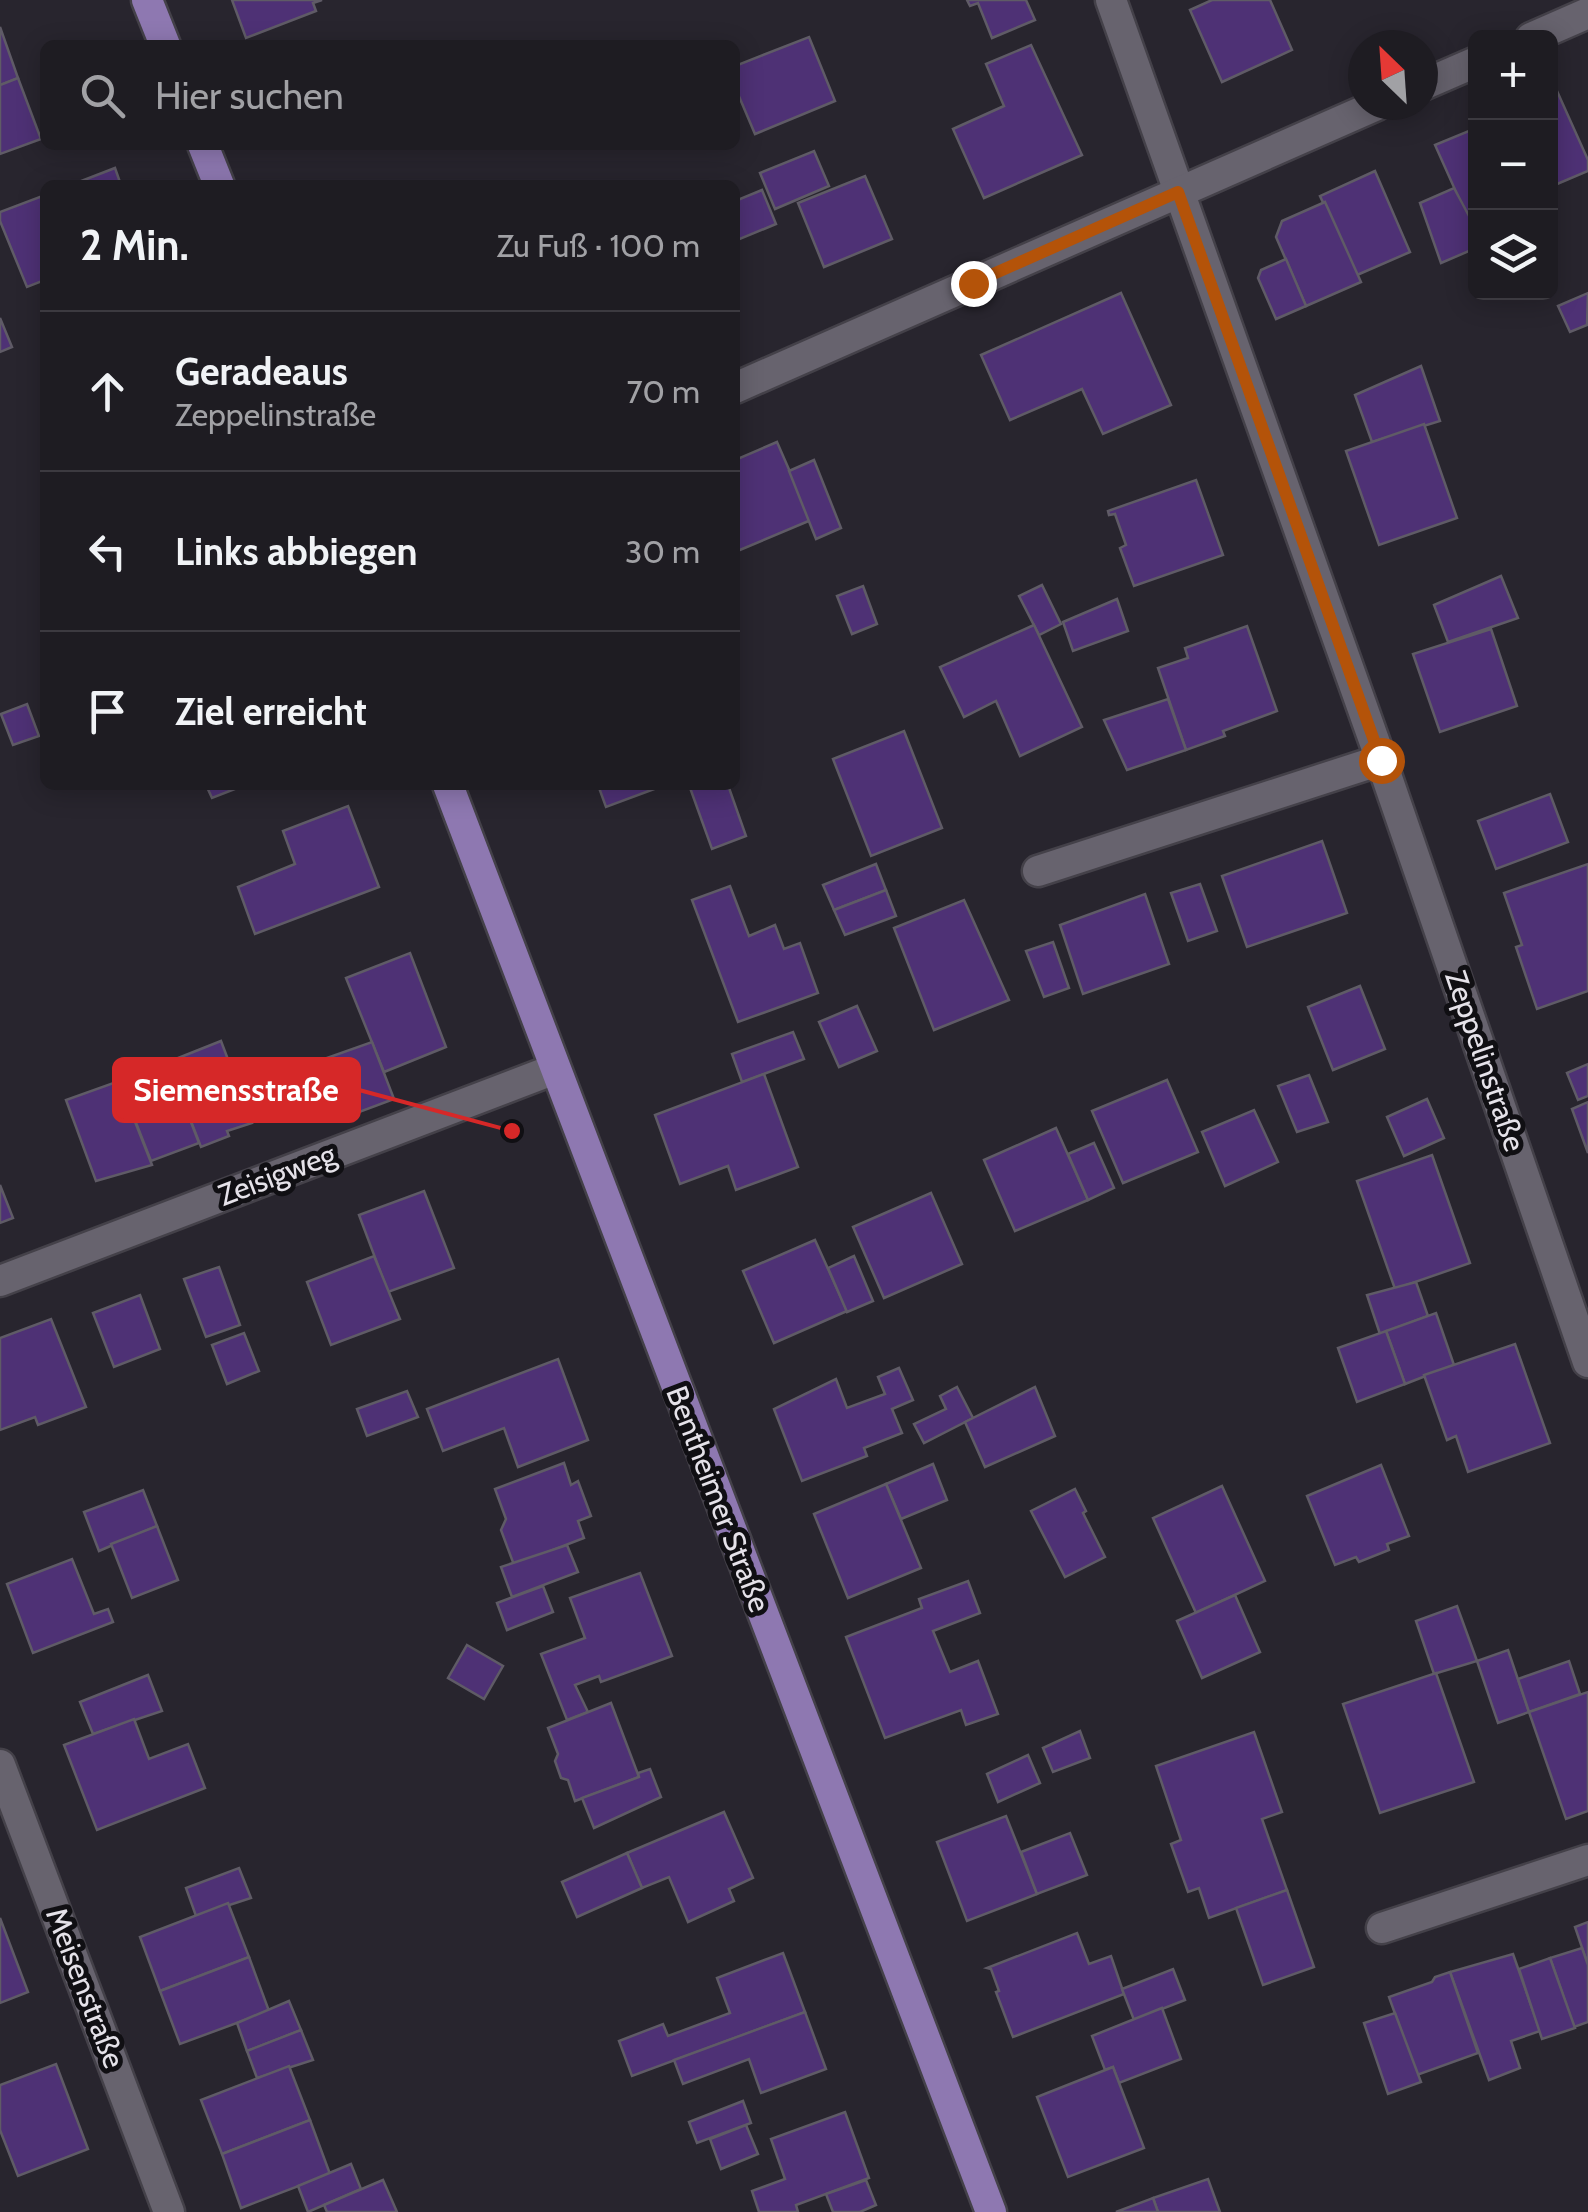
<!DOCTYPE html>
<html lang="de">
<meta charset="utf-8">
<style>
:root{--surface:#1e1c22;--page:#2b292f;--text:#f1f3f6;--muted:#a1a1a5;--line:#3c3a40}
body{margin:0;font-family:Cabin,sans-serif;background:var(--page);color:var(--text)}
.controls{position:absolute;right:30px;top:30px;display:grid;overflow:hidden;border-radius:15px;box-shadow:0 5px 25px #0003}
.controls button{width:90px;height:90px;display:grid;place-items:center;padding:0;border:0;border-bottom:2px solid var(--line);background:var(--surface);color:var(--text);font:50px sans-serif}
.compass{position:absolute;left:1348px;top:30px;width:90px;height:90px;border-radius:50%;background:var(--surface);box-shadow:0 5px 25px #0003;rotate:335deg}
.stop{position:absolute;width:30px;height:30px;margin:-22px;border:8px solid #b45309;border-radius:50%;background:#fff}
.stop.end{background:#b45309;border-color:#fff;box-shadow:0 2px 10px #0008}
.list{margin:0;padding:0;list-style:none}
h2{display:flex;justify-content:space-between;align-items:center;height:130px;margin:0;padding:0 40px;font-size:42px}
h2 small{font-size:32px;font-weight:400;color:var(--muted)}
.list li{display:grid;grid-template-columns:65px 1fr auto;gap:30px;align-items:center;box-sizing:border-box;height:160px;padding:0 40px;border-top:2px solid var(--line)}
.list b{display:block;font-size:38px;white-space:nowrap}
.list p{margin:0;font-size:32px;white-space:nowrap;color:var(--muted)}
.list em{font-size:32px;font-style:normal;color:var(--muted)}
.icon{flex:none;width:55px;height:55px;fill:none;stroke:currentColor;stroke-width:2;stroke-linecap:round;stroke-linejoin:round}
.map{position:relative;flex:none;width:1588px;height:2212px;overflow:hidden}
.search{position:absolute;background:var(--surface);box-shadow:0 5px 25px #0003;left:40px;top:40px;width:700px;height:110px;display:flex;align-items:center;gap:25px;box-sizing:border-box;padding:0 35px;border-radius:15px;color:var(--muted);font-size:38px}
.panel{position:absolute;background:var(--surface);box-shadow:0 5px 25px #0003;left:40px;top:180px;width:700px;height:610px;border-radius:15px}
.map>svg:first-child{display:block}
.building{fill:#4e3175;stroke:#5f5b66;stroke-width:2.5}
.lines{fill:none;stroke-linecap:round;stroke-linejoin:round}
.minor-casing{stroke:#444149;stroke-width:35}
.major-casing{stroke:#444149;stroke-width:35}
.minor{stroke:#67636e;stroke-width:30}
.major{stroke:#8e78b1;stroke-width:30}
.route{stroke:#b45309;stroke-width:12}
.labels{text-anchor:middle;stroke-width:10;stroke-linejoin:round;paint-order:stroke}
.street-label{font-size:30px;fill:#e5e2e9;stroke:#100f13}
.leader{fill:none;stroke:#d62828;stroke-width:4}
.callout-dot{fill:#d62828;stroke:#100f13;stroke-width:4}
.callout{fill:#d62828;stroke:#d62828;stroke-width:4}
.callout-label{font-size:32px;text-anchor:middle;font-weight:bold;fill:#fff}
</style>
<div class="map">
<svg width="1588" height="2212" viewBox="0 0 1588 2212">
<rect width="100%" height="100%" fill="#28252e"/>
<g class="building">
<path d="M232,0H322L313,3L316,11L246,38Z"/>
<path d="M967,0H1026L1035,20L992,38L978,3L970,6Z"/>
<path d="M1212,0H1270L1292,50L1222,82L1190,10Z"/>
<path d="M0,27L18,78L0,85Z"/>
<path d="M809,37L835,101L755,134L735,87V66Z"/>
<path d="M1031,45L1082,155L984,198L953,129L1004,106L986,64Z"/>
<path d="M18,78L41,139L0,154V85Z"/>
<path d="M1557,91L1588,160V171L1550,187V94Z"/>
<path d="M1476,128V220L1470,223L1435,145Z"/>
<path d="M814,151L829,186L775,209L760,173Z"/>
<path d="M115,168L121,185H71Z"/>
<path d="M1375,171L1410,252L1357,275L1320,196Z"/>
<path d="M865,176L892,239L824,267L798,203Z"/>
<path d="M1454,188L1476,229V248L1441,263L1420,203Z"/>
<path d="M762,190L776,224L735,241V201Z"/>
<path d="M45,195V280L27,287L0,221V212Z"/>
<path d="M1325,202L1361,282L1306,306L1276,237L1282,221Z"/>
<path d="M1286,259L1306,306L1276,319L1258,278L1261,270Z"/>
<path d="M1121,293L1171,405L1103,434L1082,389L1010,420L981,355Z"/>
<path d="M1588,293L1587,325L1570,332L1558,306Z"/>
<path d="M0,318L12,347L0,352Z"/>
<path d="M1421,366L1440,421L1372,442L1355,395Z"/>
<path d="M1424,424L1457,518L1379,545L1346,451Z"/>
<path d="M777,442L811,520L735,552V460Z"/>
<path d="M814,460L841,528L816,539L789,471Z"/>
<path d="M1196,480L1223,555L1134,586L1120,548L1126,545L1115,514L1109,515L1108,511Z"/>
<path d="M1501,576L1518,618L1448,642L1434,605Z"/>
<path d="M1042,585L1061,624L1039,635L1019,596Z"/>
<path d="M863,586L877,624L852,634L837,596Z"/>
<path d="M1117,599L1128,631L1073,651L1063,622Z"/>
<path d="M1034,625L1082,727L1020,756L996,701L964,717L940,667Z"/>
<path d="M1247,626L1277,711L1223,731L1225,736L1186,750L1158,668L1188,658L1185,648Z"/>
<path d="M1491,629L1517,706L1440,732L1413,654Z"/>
<path d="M1168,699L1186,750L1127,770L1104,720Z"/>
<path d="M27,704L39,736L13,745L1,714Z"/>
<path d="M904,731L942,828L871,856L833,759Z"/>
<path d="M206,785H245L212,798Z"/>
<path d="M598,785H665L606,807Z"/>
<path d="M689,785H728L746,836L712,849Z"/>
<path d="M1550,794L1568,842L1496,869L1478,821Z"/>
<path d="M348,806L379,887L255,934L238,887L295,864L283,831Z"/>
<path d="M1322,841L1347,913L1247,947L1222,876Z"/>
<path d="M876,864L886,890L834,910L823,885Z"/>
<path d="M1588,864V991L1537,1009L1516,947L1522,945L1504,893Z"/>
<path d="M1200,884L1217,931L1188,941L1171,893Z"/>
<path d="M730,886L749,936L775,925L784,949L800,943L818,993L738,1022L692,900Z"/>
<path d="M886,890L896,916L845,935L834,910Z"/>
<path d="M1145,894L1169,964L1083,994L1060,925Z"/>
<path d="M964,900L1009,1000L934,1030L894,928Z"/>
<path d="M1053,942L1069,988L1044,997L1026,951Z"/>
<path d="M410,953L446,1047L384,1072L346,978Z"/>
<path d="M1360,986L1385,1049L1333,1070L1308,1007Z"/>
<path d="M857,1006L877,1051L839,1067L819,1022Z"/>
<path d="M793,1032L804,1059L742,1082L732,1054Z"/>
<path d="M221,1041L252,1123L227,1131L229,1136L201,1147L168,1062Z"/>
<path d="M372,1042L394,1099L346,1117L324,1059Z"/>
<path d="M1588,1064V1096L1578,1100L1567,1073Z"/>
<path d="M172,1073L199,1143L151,1161L124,1092Z"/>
<path d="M764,1074L798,1167L736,1190L728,1166L680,1184L655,1115Z"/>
<path d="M1309,1075L1328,1122L1297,1132L1278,1086Z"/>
<path d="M1167,1080L1198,1152L1123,1183L1092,1111Z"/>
<path d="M119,1081L152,1165L96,1181L66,1100Z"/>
<path d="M1427,1099L1444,1138L1404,1156L1387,1117Z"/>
<path d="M1588,1102V1153L1572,1109Z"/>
<path d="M1254,1110L1278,1162L1225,1186L1202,1132Z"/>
<path d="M1056,1128L1088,1200L1015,1231L984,1160Z"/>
<path d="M1094,1143L1114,1188L1088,1200L1068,1154Z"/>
<path d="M1432,1155L1470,1263L1395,1289L1357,1181Z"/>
<path d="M0,1185L13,1218L0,1223Z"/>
<path d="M424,1191L454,1268L388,1292L359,1215Z"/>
<path d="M931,1193L962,1264L884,1298L853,1227Z"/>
<path d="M815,1240L847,1311L774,1343L743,1271Z"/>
<path d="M374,1256L400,1319L331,1345L307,1282Z"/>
<path d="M854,1256L873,1301L847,1312L828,1268Z"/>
<path d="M219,1267L240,1325L206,1337L184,1279Z"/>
<path d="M1416,1282L1428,1316L1380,1334L1367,1295Z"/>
<path d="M140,1295L160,1349L114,1367L93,1313Z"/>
<path d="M1436,1313L1454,1365L1405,1384L1386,1331Z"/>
<path d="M51,1319L86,1407L38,1425L35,1417L0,1430V1338Z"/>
<path d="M1386,1331L1405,1384L1357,1402L1338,1348Z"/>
<path d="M244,1333L259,1371L227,1384L212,1345Z"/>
<path d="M1515,1344L1550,1443L1468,1472L1456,1436L1447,1440L1424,1375Z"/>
<path d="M558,1359L588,1440L518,1467L504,1428L443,1451L427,1409Z"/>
<path d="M899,1368L913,1400L892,1409L902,1433L864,1448L867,1456L802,1481L774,1409L836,1379L847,1408L885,1394L878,1377Z"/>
<path d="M957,1387L973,1418L924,1443L914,1424L946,1409L940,1396Z"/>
<path d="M1035,1387L1055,1436L985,1467L965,1422Z"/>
<path d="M407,1391L418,1417L367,1436L357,1409Z"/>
<path d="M564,1463L571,1485L578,1481L591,1516L578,1521L584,1538L514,1565L501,1530L506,1519L495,1489Z"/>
<path d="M933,1464L947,1500L901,1519L886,1484Z"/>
<path d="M1381,1465L1409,1536L1387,1544L1389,1550L1359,1562L1356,1557L1335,1565L1307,1496Z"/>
<path d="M886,1484L921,1568L848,1598L814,1514Z"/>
<path d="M1222,1486L1265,1581L1196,1613L1153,1518Z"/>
<path d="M1075,1489L1086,1511L1083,1513L1105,1557L1065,1577L1031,1511Z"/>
<path d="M143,1490L157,1526L99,1551L84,1512Z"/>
<path d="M157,1526L178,1580L132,1598L111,1544Z"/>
<path d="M567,1545L578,1572L512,1597L501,1567Z"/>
<path d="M72,1559L94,1614L108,1609L113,1622L33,1653L7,1584Z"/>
<path d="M640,1573L672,1656L601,1682L599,1676L575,1685L588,1712L567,1720L541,1654L585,1638L570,1598Z"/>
<path d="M968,1581L980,1613L933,1631L950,1672L978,1661L998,1714L966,1725L961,1710L885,1738L846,1637L922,1608L919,1599Z"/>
<path d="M543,1586L553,1612L507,1630L497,1603Z"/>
<path d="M1235,1595L1260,1652L1202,1678L1177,1621Z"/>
<path d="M1457,1606L1477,1661L1434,1674L1416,1621Z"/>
<path d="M467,1645L503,1666L484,1699L448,1678Z"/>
<path d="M1508,1650L1529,1712L1498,1723L1477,1661Z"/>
<path d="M1569,1661L1580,1694L1529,1712L1518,1679Z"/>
<path d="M1436,1673L1474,1782L1380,1813L1343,1704Z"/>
<path d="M148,1675L162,1711L93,1734L80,1702Z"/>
<path d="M1588,1692V1811L1566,1819L1529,1712Z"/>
<path d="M611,1703L639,1777L575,1801L568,1780L561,1778L555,1761L558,1754L548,1728Z"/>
<path d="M134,1719L149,1759L188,1744L205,1788L97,1830L64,1745Z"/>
<path d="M1080,1731L1090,1758L1053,1772L1043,1748Z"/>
<path d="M1254,1732L1282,1812L1262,1819L1287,1890L1209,1918L1199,1888L1188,1892L1171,1844L1181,1840L1156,1766Z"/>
<path d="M1028,1755L1040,1783L998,1802L987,1774Z"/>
<path d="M650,1769L661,1797L594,1828L582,1798L639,1777L638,1773Z"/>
<path d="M724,1812L753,1878L729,1889L734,1901L688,1922L669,1877L642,1888L627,1853Z"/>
<path d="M1006,1816L1037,1894L967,1921L937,1842Z"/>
<path d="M1070,1833L1087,1875L1037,1894L1021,1852Z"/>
<path d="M627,1853L642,1888L577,1917L562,1882Z"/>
<path d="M239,1868L251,1898L196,1916L186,1888Z"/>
<path d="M1287,1890L1314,1967L1263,1985L1236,1908Z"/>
<path d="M228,1903L249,1957L160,1991L140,1937Z"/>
<path d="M0,1918L28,1992L0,2003Z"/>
<path d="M1588,1922V1965L1575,1927Z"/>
<path d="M1077,1933L1089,1964L1111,1956L1124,1994L1013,2037L996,1992L999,1991L991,1969L987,1968Z"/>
<path d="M1582,1948L1588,1965V2022L1574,2027L1550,1958Z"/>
<path d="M783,1953L805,2012L632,2076L619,2041L663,2024L668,2036L730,2013L717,1978Z"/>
<path d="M1513,1954L1540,2031L1511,2041L1520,2068L1489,2080L1450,1972Z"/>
<path d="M249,1957L269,2011L180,2044L160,1991Z"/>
<path d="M1550,1958L1575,2028L1542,2039L1519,1969Z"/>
<path d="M1173,1969L1185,2000L1134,2020L1122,1989Z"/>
<path d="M1450,1972L1478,2053L1417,2075L1389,1997L1432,1982L1435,1977Z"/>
<path d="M289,2001L301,2030L247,2051L237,2023Z"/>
<path d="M1162,2008L1181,2059L1119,2083L1113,2067L1105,2070L1092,2036Z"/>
<path d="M805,2012L826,2069L761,2093L749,2059L683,2084L674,2060Z"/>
<path d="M1395,2013L1421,2082L1388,2094L1364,2023Z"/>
<path d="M301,2030L313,2060L257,2078L247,2051Z"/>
<path d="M56,2064L88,2149L18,2176L0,2130V2085Z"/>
<path d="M289,2066L310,2120L222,2154L201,2100Z"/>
<path d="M1113,2067L1144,2148L1068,2177L1037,2097Z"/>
<path d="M743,2101L751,2123L697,2143L689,2122Z"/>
<path d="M845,2112L869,2178L796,2205L798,2212H759L752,2191L785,2179L771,2139Z"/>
<path d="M310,2120L330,2174L241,2208L222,2154Z"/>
<path d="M746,2125L758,2154L721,2169L710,2139Z"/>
<path d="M351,2164L361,2189L308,2212L298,2186Z"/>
<path d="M1208,2179L1220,2212H1158L1153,2198Z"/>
<path d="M383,2180L397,2212H327L324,2205Z"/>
<path d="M866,2180L876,2205L860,2212H833L826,2194Z"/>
<path d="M1153,2198L1158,2212H1116Z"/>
</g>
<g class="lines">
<defs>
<g id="minor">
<path d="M1111,0L1381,760L1588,1362"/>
<path d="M1531,38L1588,13"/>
<path d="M1423,85L1476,62"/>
<path d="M735,388L1377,105"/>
<path d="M1038,871L1381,760"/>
<path d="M0,1281L555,1069"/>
<path d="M0,1765L169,2212"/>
<path d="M1382,1928L1588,1860"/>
</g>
<g id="major">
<path d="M147,0L165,45"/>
<path d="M203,145L219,185"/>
<path d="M448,785L991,2212"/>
</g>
</defs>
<use href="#minor" class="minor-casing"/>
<use href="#major" class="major-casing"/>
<use href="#minor" class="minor"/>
<use href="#major" class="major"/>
</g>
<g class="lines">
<path class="route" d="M973,283L1178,192L1381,760"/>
</g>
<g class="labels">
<g class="street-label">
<text transform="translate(1485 1061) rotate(71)" y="10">Zeppelinstraße</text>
<text transform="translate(277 1175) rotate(-21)" y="10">Zeisigweg</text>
<text transform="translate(718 1499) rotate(69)" y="10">Bentheimer Straße</text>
<text transform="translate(85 1988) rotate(69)" y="10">Meisenstraße</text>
</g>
</g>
<path class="leader" d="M512 1131L359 1090"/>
<circle class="callout-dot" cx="512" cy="1131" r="10"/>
<rect class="callout" x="114" y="1059" width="245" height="62" rx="10"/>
<g class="callout-label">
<text x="236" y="1101">Siemensstraße</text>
</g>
</svg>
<div class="controls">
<button>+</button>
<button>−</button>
<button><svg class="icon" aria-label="layers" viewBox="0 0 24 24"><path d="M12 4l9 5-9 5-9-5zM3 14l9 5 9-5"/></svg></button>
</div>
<svg class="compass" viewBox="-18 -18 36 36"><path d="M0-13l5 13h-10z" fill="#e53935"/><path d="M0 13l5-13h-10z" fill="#a1a1a5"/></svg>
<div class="stop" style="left:1381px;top:760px"></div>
<div class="stop end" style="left:973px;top:283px"></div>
<div class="search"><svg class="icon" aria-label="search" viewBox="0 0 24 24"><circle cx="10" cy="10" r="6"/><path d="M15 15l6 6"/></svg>Hier suchen</div>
<section class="panel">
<h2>2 Min.<small>Zu Fuß · 100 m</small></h2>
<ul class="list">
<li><svg class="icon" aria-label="ahead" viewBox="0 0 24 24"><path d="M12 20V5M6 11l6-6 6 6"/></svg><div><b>Geradeaus</b><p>Zeppelinstraße</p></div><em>70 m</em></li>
<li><svg class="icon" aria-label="left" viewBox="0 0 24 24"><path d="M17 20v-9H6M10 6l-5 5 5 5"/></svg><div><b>Links abbiegen</b></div><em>30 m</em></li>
<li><svg class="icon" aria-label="arrive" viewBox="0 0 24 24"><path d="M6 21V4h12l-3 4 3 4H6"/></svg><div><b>Ziel erreicht</b></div></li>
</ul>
</section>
</div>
